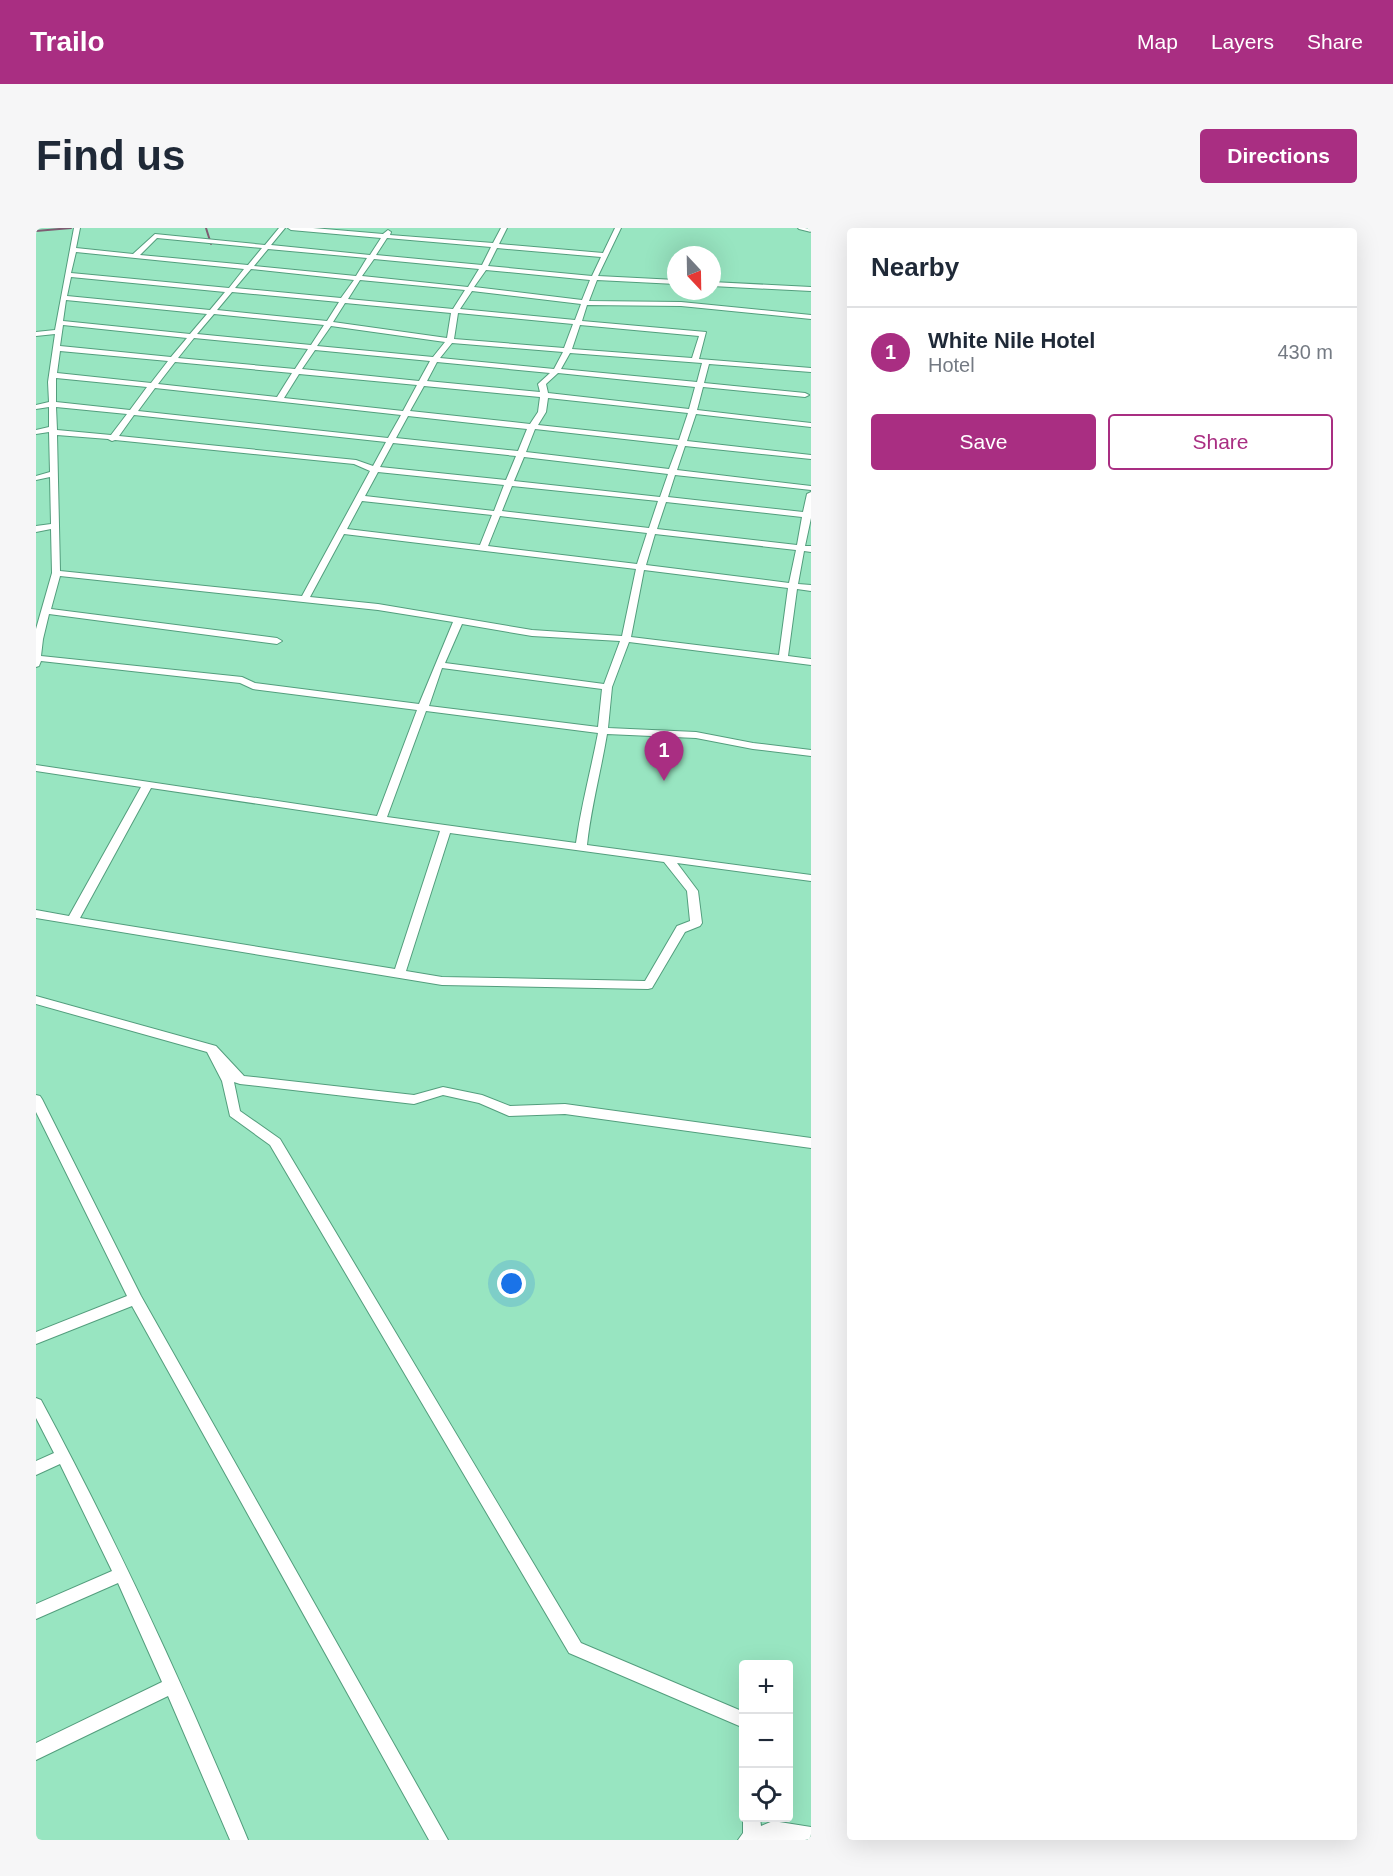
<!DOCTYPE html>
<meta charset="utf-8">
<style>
:root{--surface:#fff;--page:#f6f6f7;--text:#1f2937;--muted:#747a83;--line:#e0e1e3;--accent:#a92e82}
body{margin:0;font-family:Helvetica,sans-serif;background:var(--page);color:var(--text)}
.controls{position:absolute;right:18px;bottom:18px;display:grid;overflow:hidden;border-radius:6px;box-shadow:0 6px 24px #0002}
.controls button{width:54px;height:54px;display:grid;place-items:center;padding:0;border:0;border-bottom:2px solid var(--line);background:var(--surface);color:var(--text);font:30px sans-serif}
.compass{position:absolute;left:631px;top:18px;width:54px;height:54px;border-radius:50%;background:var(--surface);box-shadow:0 6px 24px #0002;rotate:158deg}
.you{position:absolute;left:476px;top:1056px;width:21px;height:21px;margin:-15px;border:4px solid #fff;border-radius:50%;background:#1a73e8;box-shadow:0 0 0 9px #1a73e833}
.badge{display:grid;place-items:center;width:39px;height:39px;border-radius:50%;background:var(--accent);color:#fff;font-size:20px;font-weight:700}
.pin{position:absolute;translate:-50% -50px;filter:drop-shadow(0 2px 3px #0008)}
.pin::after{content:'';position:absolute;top:32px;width:21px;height:18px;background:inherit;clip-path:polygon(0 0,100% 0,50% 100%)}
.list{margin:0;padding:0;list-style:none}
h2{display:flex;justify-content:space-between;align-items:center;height:78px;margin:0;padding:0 24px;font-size:26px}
h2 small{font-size:20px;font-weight:400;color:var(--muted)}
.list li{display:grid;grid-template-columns:39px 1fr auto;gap:18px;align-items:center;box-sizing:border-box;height:90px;padding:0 24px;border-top:2px solid var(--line)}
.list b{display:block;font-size:22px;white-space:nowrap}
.list p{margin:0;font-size:20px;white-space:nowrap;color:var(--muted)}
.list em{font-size:20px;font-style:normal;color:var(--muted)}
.actions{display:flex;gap:12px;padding:18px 24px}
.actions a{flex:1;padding:14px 0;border:2px solid var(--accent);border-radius:6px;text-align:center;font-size:21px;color:var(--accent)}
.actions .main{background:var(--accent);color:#fff}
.icon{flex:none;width:33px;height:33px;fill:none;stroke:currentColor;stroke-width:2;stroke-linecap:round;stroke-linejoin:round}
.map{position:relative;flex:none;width:775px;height:1612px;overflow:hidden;border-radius:6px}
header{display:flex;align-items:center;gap:36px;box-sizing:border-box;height:84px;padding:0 30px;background:var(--accent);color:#fff}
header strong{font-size:28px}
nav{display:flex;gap:33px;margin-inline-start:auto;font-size:21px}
.intro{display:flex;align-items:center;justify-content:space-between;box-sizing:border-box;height:144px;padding:0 36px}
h1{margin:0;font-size:42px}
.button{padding:15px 27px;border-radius:6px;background:var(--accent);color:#fff;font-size:21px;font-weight:700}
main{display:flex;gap:36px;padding:0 36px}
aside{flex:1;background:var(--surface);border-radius:6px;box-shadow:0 6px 24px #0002}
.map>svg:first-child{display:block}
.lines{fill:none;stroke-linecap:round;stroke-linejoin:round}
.stream{stroke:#7e5c72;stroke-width:2}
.minor-casing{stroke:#539e7d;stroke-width:2}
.minor{fill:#fff;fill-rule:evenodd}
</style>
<header>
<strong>Trailo</strong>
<nav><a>Map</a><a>Layers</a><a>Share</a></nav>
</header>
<div class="intro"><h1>Find us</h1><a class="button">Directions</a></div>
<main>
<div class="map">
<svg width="775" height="1612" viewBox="0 0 775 1612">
<rect width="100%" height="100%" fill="#98e5c1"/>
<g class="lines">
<g class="stream">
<path d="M170,0L175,16"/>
<path d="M0,3L35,0"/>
</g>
<defs>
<g id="minor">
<path d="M38,0H44L40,20L97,26L119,6L229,17L243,0H249L235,17L334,27L345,10L255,2L252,0H277L347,6L352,2L355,4L354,7L457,15L465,0H471L463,16L567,25L579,0H585L562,48L640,52V56L561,52L553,73L645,74L775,87V91L645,78L551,77L546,93L670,104L663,131L775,140V144L673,136L668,155L769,165L773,167L769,169L667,159L661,182L775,195V199L660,186L651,213L775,227V231L649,218L641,242L775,258V262L639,247L632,269L767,284L771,266L775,264V290L769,318H775V324L768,323L762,356L775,357V363L761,361L752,428L775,431V437L593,414L576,459L572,500L660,504L717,515L775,522V528L717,521L660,510L571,506C565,543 555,579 551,617L775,647V653L641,635L662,663L666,695L664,698L649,704L616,760L612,761L406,757L0,690V682L33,688L105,559L0,543V537L341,588L381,482L217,461L204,455L5,433L3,438L0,439V401L16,345L15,301L0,304V298L15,296L14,249L0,252V248L14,244L13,204L0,206V202L13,199V179L0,181V177L13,174L12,154L19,106L0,108V104L19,102ZM121,10L226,20L212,37L104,27ZM351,10L455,19L446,37L340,27ZM461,20L565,29L556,48L452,38ZM232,21L331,30L320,48L218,38ZM40,24L208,41L193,60L35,45ZM338,31L443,41L432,59L326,48ZM215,41L318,52L305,70L199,60ZM450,42L554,52L546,72L438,59ZM35,49L189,64L174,82L31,68ZM324,52L429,62L417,81L312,71ZM436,63L545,76L539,92L424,81ZM196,64L303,74L291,93L181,82ZM30,72L171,86L154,106L27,93ZM309,75L415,85L411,110L297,94ZM422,85L537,96L528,120L418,111ZM178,86L288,97L275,117L161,106ZM27,97L151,110L135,129L24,118ZM544,97L663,108L656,130L536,121ZM295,98L409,114L397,129L281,118ZM158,110L272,121L259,141L142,130ZM416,115L527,124L518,141L404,130ZM279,122L394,133L383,153L266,141ZM24,123L132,133L115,155L21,145ZM534,125L666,135L661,154L525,141ZM139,134L256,145L241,169L122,156ZM401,134L514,145L502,156L504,164L391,153ZM522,145L659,159L653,181L512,165L510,156ZM263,146L381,157L367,183L248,170ZM20,150L111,159L94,182L20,174ZM388,158L504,169L502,184L494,196L374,183ZM119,160L365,187L352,210L102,183ZM512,170L652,185L643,212L502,197L510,184ZM20,179L91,186L75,207L21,202ZM98,187L350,214L337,238L320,232L83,208ZM372,188L491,201L482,223L360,210ZM499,201L642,217L633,241L490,224ZM21,207L72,211L76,213L79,212L318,236L334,243L266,368L24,343ZM357,215L480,228L470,252L344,239ZM488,229L632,246L624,269L478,253ZM342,244L468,257L458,283L329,268ZM476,258L622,273L613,300L466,283ZM326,273L456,287L444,317L311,301ZM630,274L766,289L761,317L621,301ZM464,288L611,305L601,336L452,318ZM308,306L600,341L586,408L496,402L342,376L274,369ZM619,306L760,322L753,355L610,337ZM608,342L752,360L743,427L595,409ZM24,348L342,382L417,394L383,476L219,455L206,449L5,428L7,411L13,386L241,416L246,413L241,410L15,381ZM426,396L496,408L584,413L568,456L409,435ZM406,440L566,461L562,499L393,478ZM390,483L562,505C555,542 545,578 540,615L351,589ZM115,560L404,603L359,741L44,690ZM414,605L628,634L651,663L654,693L641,698L609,753L406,749L370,743Z"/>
<path d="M762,0H775V4L763,1Z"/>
<path d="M676,54L775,59V63L676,58Z"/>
<path d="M0,768L180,818L208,848L378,867L407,859L446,867L474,878L529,876L775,910V920L529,886L473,888L443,875L407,867L378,876L204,856L198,854L204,883L244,911L545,1415L708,1484V1500L533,1425L234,917L194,888L186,853L171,824L0,776Z"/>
<path d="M0,867L4,868L6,871L105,1068L412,1612H393L96,1078L0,1116V1104L91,1068L0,884Z"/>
<path d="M0,1170L5,1172C82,1315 150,1462 212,1612H194L132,1468L0,1532V1515L126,1454L82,1355L0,1391V1376L76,1343L24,1236L0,1247V1233L18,1225L0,1190Z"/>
<path d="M707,1590H724L725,1598L737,1593L775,1599V1612H702L707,1605Z"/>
</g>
</defs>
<use href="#minor" class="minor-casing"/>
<use href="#minor" class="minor"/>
</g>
</svg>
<div class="controls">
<button>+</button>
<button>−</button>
<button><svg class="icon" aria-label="locate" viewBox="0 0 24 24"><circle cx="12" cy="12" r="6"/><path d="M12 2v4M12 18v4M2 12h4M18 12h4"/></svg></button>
</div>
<svg class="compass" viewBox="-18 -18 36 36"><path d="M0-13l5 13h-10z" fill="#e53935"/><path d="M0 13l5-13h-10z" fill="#747a83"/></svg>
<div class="you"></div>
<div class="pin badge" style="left:628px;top:553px">1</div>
</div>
<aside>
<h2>Nearby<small></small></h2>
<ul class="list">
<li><span class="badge">1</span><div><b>White Nile Hotel</b><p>Hotel</p></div><em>430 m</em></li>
</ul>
<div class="actions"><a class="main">Save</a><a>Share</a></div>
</aside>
</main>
